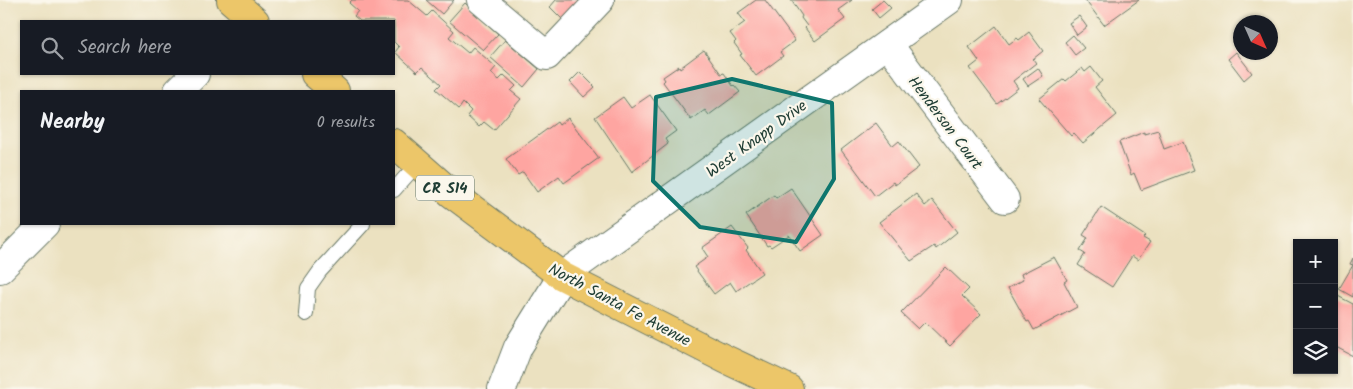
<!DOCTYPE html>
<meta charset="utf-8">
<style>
:root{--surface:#171b24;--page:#242831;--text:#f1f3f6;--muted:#9ea1a6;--line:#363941}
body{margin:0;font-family:Kalam,sans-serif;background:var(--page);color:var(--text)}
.controls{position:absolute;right:15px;bottom:15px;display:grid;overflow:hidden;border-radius:0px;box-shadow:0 1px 4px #0004}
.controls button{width:45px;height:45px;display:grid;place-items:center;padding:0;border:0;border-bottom:1px solid var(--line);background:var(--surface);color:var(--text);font:25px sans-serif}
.compass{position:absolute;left:1233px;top:15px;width:45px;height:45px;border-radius:50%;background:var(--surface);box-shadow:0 1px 4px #0004;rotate:135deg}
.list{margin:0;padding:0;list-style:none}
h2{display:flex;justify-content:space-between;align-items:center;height:65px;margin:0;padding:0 20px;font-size:21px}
h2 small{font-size:16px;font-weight:400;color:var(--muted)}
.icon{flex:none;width:28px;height:28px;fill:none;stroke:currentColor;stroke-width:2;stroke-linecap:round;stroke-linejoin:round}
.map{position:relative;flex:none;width:1353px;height:389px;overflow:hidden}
.search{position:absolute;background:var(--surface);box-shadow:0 1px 4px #0004;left:20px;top:20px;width:375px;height:55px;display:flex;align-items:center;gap:12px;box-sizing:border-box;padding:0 18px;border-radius:0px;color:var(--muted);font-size:19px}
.panel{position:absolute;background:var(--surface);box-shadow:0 1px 4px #0004;left:20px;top:90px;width:375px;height:135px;border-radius:0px}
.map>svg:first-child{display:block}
.building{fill:#fea5a1}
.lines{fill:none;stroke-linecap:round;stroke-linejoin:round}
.lane-casing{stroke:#667665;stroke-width:16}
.street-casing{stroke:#667665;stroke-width:30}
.primary-casing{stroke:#667665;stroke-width:30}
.lane{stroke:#fff;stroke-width:14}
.street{stroke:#fff;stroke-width:28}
.primary{stroke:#ecc669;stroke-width:28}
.marked{fill:#0f766e;fill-opacity:0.2;stroke:#0f766e;stroke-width:4;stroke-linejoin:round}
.labels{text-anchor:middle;stroke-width:4.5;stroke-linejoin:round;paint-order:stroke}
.shield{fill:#fbf7ec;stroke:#61756b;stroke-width:1}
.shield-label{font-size:15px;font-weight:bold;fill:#1f3d34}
.street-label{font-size:16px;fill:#1f3d34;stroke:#fbf7ec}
</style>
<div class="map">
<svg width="1353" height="389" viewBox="0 0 1353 389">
<rect width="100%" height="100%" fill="#fbf7ec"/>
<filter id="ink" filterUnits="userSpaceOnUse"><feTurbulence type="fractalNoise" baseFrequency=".02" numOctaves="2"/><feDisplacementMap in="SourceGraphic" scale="10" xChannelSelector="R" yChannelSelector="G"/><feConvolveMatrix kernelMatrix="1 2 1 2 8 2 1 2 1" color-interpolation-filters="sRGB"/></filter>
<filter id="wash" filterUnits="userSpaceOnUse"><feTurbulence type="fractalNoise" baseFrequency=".0096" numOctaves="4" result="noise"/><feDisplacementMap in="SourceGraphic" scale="20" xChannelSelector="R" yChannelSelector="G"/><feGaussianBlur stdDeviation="1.12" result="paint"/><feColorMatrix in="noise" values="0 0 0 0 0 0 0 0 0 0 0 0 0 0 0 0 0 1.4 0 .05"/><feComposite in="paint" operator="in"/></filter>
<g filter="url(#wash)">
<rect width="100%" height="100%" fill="#ebe1c0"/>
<g id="blocks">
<g class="building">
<path d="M352,0H408L427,16L432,11L454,31L449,37L468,53L473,47L496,67L491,73L499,80L504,75L516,86L511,91L521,99L494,130L484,122L479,127L467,116L471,111L463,103L459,109L436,89L441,84L422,67L417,72L395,52L399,47L394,42V21H360L354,16L358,11L349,3Z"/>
<path d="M426,0H454L442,14Z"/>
<path d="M556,0H589L566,23L550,7Z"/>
<path d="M756,0H765L795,41L780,52L783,56L756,76L740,55L742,54L734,43L736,41L730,33L745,22L738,13Z"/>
<path d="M791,0H852L838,10L845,19L815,41L805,28L807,26L801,18L802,16Z"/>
<path d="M883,0L891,8L879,18L872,9Z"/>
<path d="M1085,0H1139L1104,25Z"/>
<path d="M465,3L498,34L483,50L449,21Z"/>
<path d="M1079,16L1087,27L1077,35L1069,23Z"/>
<path d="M996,26L1009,44L1017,38L1019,40L1029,32L1043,51L1033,59L1036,63L1013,81L1018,88L997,104L970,68L979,61L969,47Z"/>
<path d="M1073,35L1084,48L1075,55L1065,42Z"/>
<path d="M505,40L539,69L524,87L490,57Z"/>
<path d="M704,50L721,74L724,73L733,86L734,85L740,92L709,115L705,110L691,120L663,82L665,80L663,77L679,66L680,68Z"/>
<path d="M1236,52L1252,73L1244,80L1228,59Z"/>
<path d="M1091,67L1102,81L1095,87L1117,115L1083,143L1074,133L1071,136L1039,99L1064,79L1066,81L1082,68L1085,72Z"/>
<path d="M1038,68L1043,76L1028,86L1023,79Z"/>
<path d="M580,72L595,87L584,97L570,82Z"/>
<path d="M650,95L676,131L665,139L668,144L632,172L595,117L623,97L631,108Z"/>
<path d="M568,118L599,158L564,183L559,176L537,192L523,172L518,175L506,159L557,122L559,125Z"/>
<path d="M876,123L893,146L899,141L919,167L895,185L893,182L875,196L841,150Z"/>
<path d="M1158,130L1164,149L1183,142L1194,170L1141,190L1134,173L1131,175L1119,142L1144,132V134Z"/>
<path d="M791,188L823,235L800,251L789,235L771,247L769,245L767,246L746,215L774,195L776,198Z"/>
<path d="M916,194L925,206L932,200L957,232L936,249L934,246L911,261L879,222Z"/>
<path d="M1101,207L1145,236L1143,238L1150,242L1138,260L1132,256L1112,287L1078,265L1085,254L1080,251L1088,238L1083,235Z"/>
<path d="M732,227L748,248L746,250L762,273L736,291L730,282L714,294L694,267L708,257L702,248Z"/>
<path d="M1054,257L1067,280L1064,282L1077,307L1034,330L1029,321L1027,322L1008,288L1023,280L1021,274Z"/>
<path d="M1353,258V297L1339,289L1353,265L1350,264Z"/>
<path d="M946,267L969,289L962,296L981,314L950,346L925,322L918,329L901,313Z"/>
<path d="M1334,294L1353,304V356L1334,346Z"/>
</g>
</g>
</g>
<g filter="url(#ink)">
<use href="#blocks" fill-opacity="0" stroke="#667665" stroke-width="1"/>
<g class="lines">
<defs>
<g id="lane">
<path d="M394,190L417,164"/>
<path d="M306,314L308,288L320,271L363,224"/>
</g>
<g id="street">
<path d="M481,0L547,56L600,0"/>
<path d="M888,44L1005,199"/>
<path d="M178,91L195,74"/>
<path d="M0,269L45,224"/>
<path d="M502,389L518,347L562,276L949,0"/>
</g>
<g id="primary">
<path d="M231,0L255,21"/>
<path d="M315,74L335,91"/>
<path d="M394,143L451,193L562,276L725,359L789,389"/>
</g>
</defs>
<use href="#lane" class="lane-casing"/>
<use href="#street" class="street-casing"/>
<use href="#primary" class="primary-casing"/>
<use href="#lane" class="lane"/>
<use href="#street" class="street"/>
<use href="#primary" class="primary"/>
</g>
</g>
<path class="marked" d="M732,79L832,103L834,179L796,242L700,227L653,181L656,97Z"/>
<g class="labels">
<rect class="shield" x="416" y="175.5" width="58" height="25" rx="4"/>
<g class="shield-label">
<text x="445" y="193">CR S14</text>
</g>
<g class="street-label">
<text transform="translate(946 122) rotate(53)" y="6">Henderson Court</text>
<text transform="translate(756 138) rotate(-36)" y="6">West Knapp Drive</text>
<text transform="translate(620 304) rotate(28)" y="6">North Santa Fe Avenue</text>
</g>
</g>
</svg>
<div class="controls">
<button>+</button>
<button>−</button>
<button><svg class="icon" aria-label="layers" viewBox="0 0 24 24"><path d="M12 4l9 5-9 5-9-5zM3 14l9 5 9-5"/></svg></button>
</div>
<svg class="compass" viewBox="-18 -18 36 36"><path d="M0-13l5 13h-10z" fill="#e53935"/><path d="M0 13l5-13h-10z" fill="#9ea1a6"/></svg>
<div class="search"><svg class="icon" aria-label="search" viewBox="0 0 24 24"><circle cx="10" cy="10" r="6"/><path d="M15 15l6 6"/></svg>Search here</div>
<section class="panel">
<h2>Nearby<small>0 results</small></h2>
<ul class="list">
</ul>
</section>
</div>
